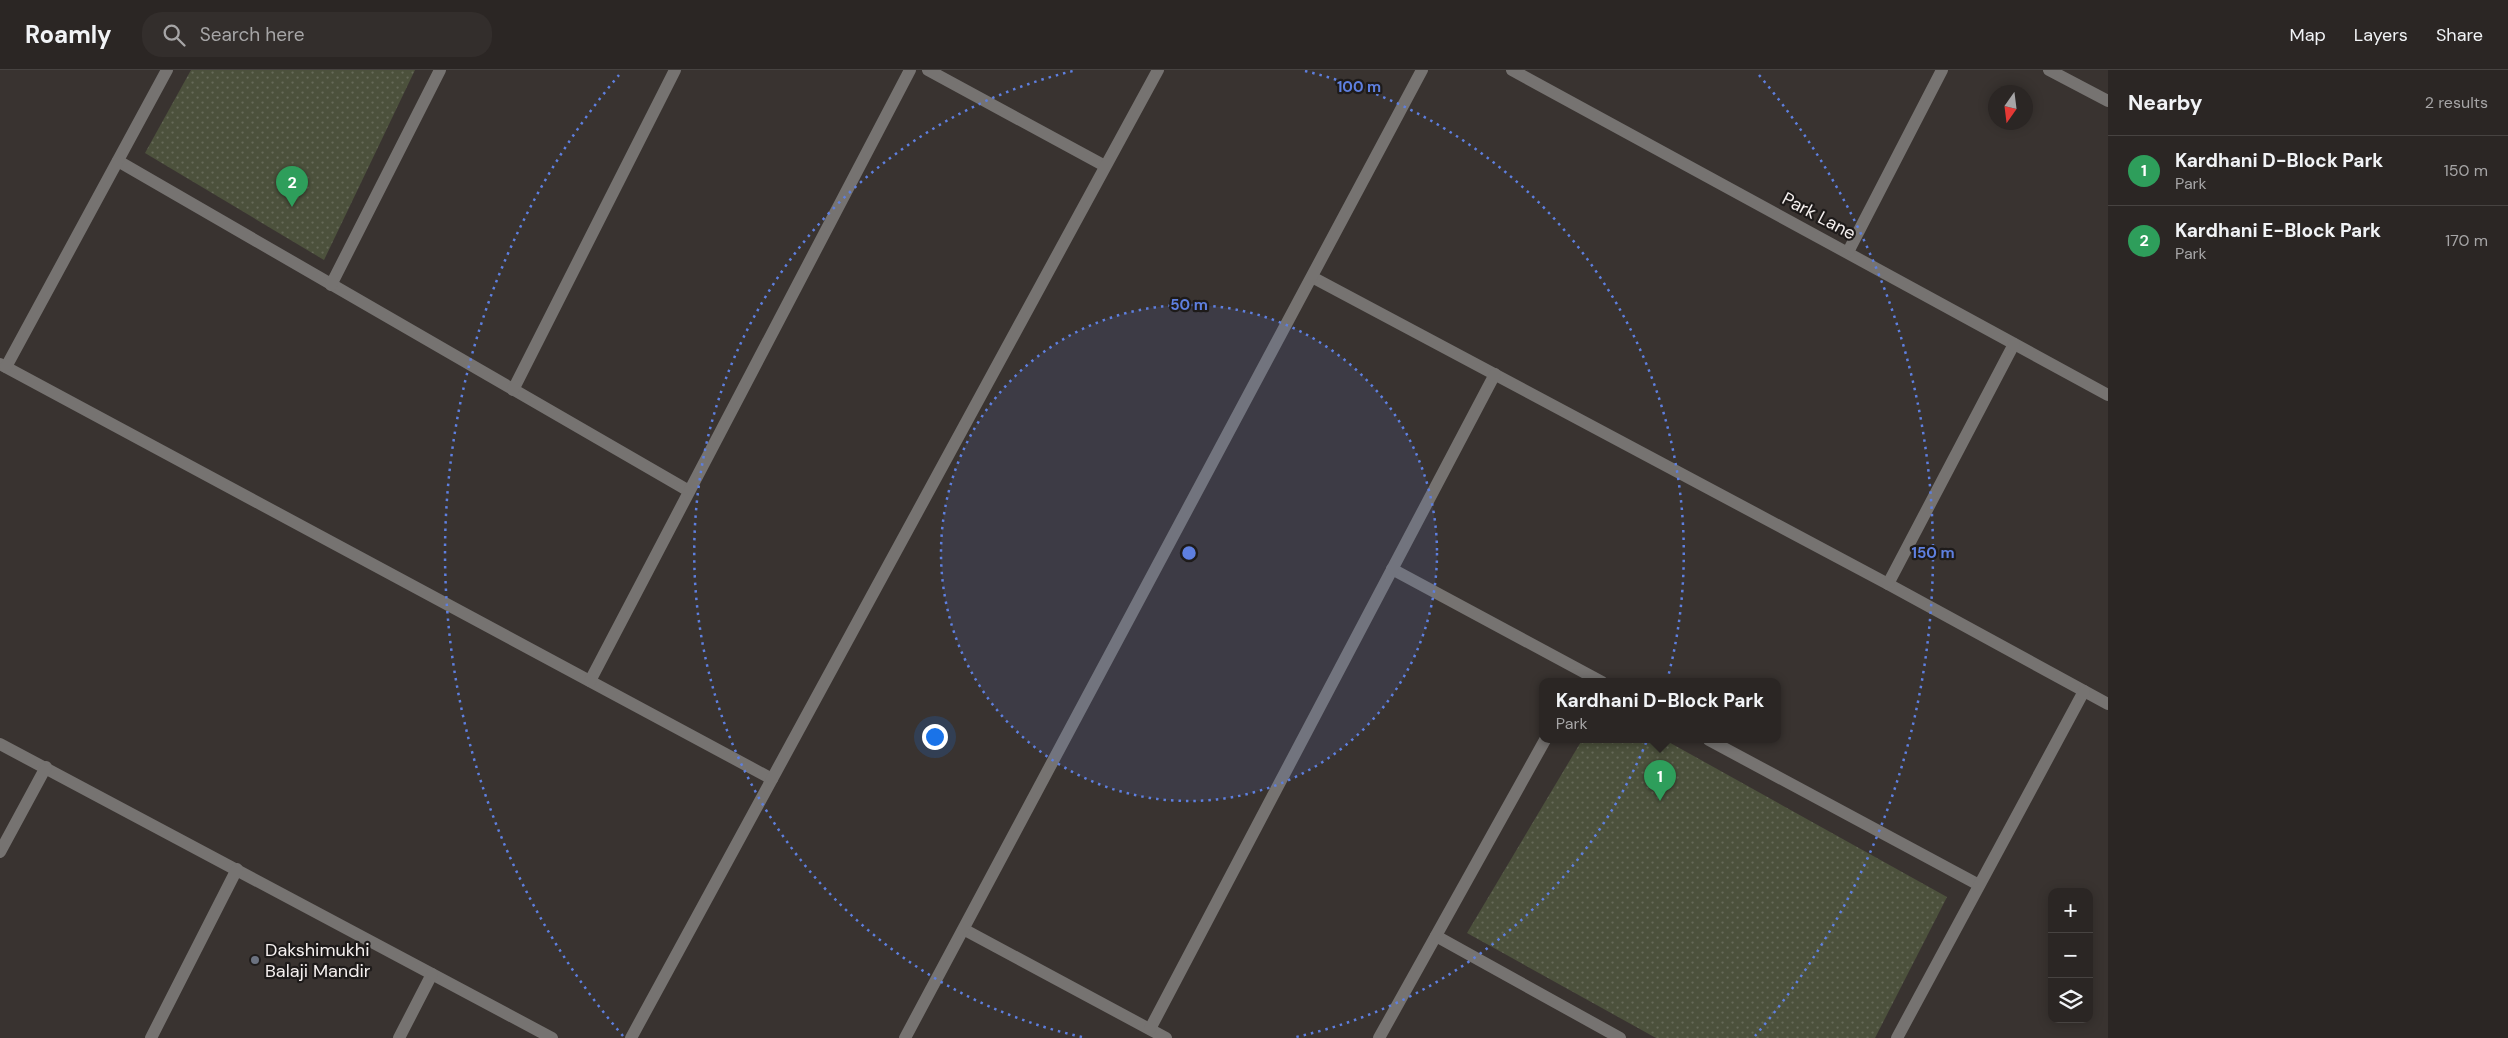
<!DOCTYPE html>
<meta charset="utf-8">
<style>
:root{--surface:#2b2624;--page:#332e2c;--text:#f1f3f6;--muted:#a6a5a6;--line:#474341;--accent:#f59b99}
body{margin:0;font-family:"DM Sans",sans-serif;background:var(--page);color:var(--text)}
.controls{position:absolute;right:15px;bottom:15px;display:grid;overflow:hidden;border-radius:10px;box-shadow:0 2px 12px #0003}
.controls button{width:45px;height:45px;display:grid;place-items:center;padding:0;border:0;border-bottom:1px solid var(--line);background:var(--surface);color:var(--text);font:25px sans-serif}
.compass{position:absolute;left:1988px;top:15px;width:45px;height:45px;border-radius:50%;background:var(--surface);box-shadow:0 2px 12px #0003;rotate:194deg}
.you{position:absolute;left:934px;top:666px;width:18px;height:18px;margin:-12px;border:4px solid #fff;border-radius:50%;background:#1a73e8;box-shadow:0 0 0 8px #1a73e833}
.badge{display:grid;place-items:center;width:32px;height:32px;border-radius:50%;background:var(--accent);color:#fff;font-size:16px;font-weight:700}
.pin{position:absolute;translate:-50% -41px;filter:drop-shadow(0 1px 2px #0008)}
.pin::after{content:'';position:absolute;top:26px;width:18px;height:15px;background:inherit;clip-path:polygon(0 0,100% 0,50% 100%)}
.popup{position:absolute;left:1539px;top:608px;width:242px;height:65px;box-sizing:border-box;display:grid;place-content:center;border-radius:10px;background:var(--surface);filter:drop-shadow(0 1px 4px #0005);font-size:16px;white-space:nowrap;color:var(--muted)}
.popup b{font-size:19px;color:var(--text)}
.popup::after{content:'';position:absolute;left:50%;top:100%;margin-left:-10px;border:10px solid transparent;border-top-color:var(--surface)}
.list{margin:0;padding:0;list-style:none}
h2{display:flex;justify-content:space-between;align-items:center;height:65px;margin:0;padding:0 20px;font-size:21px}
h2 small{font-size:16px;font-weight:400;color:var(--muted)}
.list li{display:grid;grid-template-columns:32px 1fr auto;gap:15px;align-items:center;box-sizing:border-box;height:70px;padding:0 20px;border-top:1px solid var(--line)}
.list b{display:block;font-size:19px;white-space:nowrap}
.list p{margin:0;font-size:16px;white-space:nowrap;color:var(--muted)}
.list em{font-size:16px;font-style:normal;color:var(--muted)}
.icon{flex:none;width:28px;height:28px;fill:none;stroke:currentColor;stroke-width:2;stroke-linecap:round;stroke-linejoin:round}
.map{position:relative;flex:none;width:2108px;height:968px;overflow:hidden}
header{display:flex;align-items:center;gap:30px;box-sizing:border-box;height:70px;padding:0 25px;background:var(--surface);border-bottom:1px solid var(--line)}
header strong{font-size:24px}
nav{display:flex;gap:28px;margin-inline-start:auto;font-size:18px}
.search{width:350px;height:45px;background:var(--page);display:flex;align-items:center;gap:12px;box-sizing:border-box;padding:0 18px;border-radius:20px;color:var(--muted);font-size:19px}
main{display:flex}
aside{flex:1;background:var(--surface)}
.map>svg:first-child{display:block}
.grass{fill:url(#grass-dots)}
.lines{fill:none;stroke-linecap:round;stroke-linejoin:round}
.minor{stroke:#767371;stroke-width:12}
.ring{fill:none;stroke:#5e7fdf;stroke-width:2.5;stroke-dasharray:2.5 5}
.worship-dot{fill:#6b7280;stroke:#1e1b1a;stroke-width:2}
.labels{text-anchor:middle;stroke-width:4.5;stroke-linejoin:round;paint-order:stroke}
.street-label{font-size:18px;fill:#f5f0ef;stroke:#1e1b1a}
.poi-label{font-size:18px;fill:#f5f0ef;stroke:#1e1b1a;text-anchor:start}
.centre{fill:#5e7fdf;stroke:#1e1b1a;stroke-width:2.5}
.ring-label{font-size:15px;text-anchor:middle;font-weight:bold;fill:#5e7fdf;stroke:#1e1b1a;stroke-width:4.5;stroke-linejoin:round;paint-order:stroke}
</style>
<header>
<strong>Roamly</strong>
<div class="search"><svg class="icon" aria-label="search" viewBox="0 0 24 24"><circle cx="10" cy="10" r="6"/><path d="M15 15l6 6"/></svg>Search here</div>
<nav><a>Map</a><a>Layers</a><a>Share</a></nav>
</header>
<main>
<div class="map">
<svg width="2108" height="968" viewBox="0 0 2108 968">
<defs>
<pattern id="grass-dots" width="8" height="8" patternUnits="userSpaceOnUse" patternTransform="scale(1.25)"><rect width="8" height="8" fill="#4c513c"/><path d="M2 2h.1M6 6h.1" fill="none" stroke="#666a58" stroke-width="1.8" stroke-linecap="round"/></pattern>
</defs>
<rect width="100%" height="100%" fill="#393330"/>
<g class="grass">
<path d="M191,0H415L324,190L145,83Z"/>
<path d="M1582,670H1665L1947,827L1875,968H1656L1467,863Z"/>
</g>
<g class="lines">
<g class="minor">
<path d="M928,0L1105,96"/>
<path d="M1512,0L2108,325"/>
<path d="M2049,0L2108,31"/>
<path d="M118,91L689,421"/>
<path d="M1848,182L1942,0"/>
<path d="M1312,207L1888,514L2108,634"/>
<path d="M331,215L440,0"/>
<path d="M0,294L772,709"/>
<path d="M6,297L167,0"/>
<path d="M513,320L675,0"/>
<path d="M1392,499L1602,612"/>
<path d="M1888,514L2014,274"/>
<path d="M590,611L910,0"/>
<path d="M1709,670L1979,815"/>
<path d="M0,674L552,968"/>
<path d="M0,782L46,697"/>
<path d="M965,860L1166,968"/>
<path d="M1436,866L1620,968"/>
<path d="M1150,959L1495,304"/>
<path d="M151,968L237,799"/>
<path d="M399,968L432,904"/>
<path d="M631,968L1158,0"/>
<path d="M905,968L1422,0"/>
<path d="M1379,968L1545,670"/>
<path d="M1897,968L2084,621"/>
</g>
</g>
<circle cx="1189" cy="483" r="248" fill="#5e7fdf" fill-opacity=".12"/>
<g class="ring">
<circle cx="1189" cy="483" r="248"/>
<path d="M1082 967A496 496 0 0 1 1073 1M1305 1A496 496 0 0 1 1296 967"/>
<path d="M623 966A744 744 0 0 1 619 5M1759 5A744 744 0 0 1 1755 966"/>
</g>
<circle class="worship-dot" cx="255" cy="890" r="5"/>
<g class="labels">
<g class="street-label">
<text transform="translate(1819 146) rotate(28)" y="6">Park Lane</text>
</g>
<g class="poi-label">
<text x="265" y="886">Dakshimukhi<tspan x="265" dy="21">Balaji Mandir</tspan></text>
</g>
</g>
<circle cx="1189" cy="483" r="8" class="centre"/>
<g class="ring-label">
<text x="1359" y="22">100 m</text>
<text x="1189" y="240">50 m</text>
<text x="1933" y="488">150 m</text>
</g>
</svg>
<div class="controls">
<button>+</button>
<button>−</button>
<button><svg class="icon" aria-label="layers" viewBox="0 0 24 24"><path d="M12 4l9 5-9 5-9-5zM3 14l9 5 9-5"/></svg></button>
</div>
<svg class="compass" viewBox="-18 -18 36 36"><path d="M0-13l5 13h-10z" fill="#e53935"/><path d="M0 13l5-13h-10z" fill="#a6a5a6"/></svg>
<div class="you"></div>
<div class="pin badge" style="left:1660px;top:731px;background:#2e9e5b">1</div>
<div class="popup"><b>Kardhani D-Block Park</b>Park</div>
<div class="pin badge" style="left:292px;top:137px;background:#2e9e5b">2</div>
</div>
<aside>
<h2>Nearby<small>2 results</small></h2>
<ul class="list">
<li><span class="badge" style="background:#2e9e5b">1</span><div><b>Kardhani D-Block Park</b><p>Park</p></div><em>150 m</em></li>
<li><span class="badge" style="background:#2e9e5b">2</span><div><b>Kardhani E-Block Park</b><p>Park</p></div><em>170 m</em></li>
</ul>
</aside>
</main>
